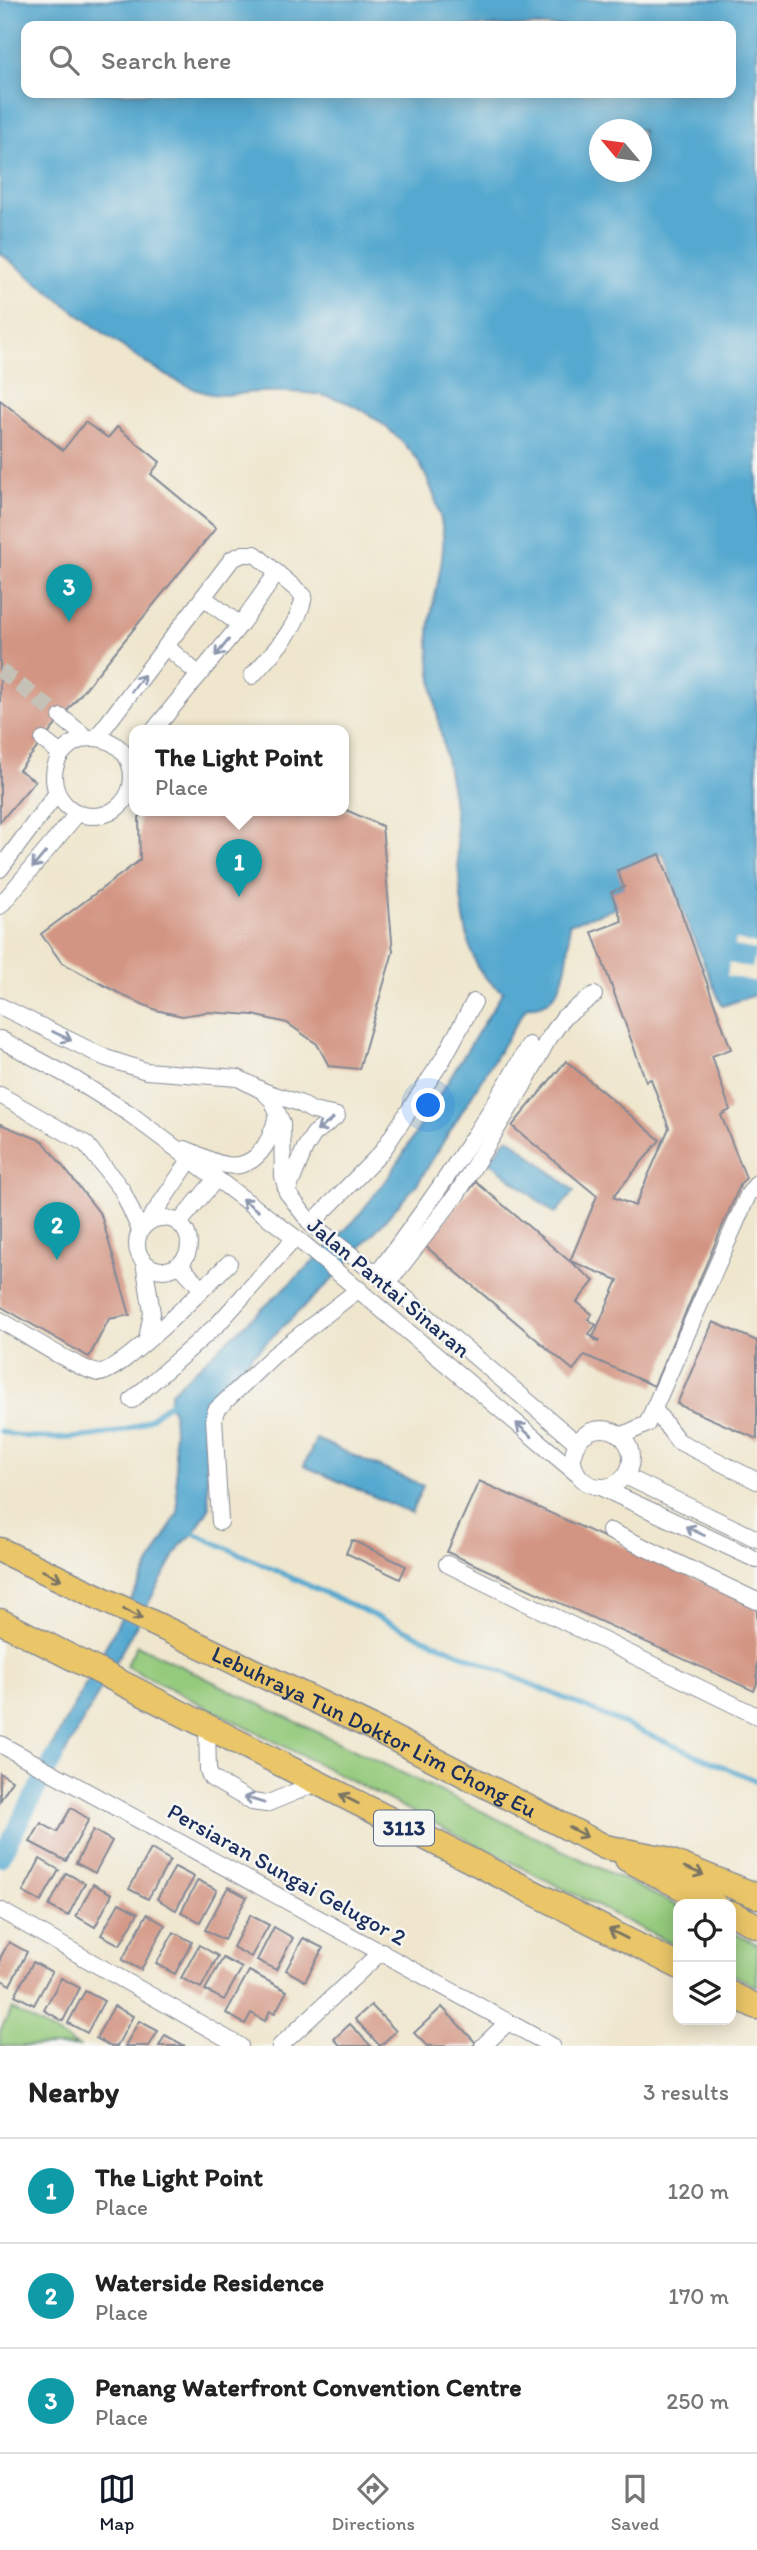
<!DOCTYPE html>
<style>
:root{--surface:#fff;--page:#f2f2f2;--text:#222;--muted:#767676;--line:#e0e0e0;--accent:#111827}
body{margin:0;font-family:Itim,sans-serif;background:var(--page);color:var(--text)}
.controls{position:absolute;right:21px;bottom:21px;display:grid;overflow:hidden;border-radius:14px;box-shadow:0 4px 18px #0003}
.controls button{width:63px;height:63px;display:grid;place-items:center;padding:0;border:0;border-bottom:2px solid var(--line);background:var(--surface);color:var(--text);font:35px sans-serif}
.compass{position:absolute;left:589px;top:119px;width:63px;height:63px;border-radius:50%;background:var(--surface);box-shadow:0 4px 18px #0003;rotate:299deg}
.you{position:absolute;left:429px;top:1106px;width:24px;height:24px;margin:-18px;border:5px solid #fff;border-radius:50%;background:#1a73e8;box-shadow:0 0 0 10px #1a73e833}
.badge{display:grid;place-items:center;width:46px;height:46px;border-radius:50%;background:var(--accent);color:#fff;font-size:23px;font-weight:700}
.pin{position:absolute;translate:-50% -58px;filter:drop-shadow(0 2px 4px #0008)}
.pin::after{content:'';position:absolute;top:37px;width:24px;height:21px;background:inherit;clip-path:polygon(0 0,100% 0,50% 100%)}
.popup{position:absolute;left:129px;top:725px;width:220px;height:91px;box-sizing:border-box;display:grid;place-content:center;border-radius:14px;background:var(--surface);filter:drop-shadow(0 2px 5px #0005);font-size:23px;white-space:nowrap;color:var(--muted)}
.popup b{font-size:26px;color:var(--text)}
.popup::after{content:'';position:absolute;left:50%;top:100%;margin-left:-14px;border:14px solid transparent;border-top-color:var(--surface)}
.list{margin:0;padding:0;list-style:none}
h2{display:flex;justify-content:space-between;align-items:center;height:91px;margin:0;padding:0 28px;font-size:30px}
h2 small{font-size:23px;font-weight:400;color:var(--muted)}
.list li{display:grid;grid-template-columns:46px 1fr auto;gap:21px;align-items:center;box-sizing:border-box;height:105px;padding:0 28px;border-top:2px solid var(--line)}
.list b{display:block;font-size:26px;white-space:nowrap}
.list p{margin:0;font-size:23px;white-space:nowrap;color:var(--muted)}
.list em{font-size:23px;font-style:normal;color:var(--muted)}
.icon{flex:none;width:38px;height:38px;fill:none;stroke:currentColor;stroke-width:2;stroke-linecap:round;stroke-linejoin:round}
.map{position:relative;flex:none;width:757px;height:2046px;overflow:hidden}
.search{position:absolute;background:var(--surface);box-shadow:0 4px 18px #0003;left:21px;right:21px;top:21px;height:77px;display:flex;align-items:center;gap:18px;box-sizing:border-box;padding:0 24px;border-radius:14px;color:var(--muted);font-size:26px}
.sheet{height:406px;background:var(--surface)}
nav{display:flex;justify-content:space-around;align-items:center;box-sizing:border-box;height:98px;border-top:2px solid var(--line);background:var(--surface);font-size:19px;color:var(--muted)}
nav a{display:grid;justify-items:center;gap:4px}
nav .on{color:var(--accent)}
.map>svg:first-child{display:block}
.green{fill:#94ca7c;stroke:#587c6d;stroke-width:2}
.water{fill:#54a8cf;stroke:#386c96;stroke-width:2;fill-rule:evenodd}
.pier{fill:#efe6cd}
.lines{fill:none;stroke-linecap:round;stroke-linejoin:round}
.stream{stroke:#54a8cf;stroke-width:5}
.canal{stroke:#54a8cf;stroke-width:18}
.building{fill:#d39583}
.minor-tunnel{stroke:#c5c1b7;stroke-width:16;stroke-dasharray:16 8;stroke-linecap:butt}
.minor-casing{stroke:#858a96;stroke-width:18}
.highway-casing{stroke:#858a96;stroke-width:27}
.minor{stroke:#fff;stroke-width:16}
.highway{stroke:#eac669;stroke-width:24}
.oneway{stroke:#8d97ae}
.oneway2{stroke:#787363}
.labels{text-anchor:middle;stroke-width:5;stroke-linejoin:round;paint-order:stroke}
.shield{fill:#f6f6f2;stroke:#5d6b8a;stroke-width:2}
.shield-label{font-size:21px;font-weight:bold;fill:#1b2f5e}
.street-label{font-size:23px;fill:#1b2f5e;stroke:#f6f6f2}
</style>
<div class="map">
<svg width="757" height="2046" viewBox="0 0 757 2046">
<rect width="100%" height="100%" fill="#f6f6f2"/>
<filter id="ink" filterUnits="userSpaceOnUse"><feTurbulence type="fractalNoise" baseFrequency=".0143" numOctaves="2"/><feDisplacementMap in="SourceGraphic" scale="14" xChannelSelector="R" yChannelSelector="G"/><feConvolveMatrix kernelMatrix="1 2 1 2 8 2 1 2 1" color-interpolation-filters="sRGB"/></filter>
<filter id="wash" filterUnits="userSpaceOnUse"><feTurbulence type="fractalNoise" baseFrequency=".00686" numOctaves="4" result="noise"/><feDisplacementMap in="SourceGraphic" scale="28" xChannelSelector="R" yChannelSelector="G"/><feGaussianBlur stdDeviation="1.57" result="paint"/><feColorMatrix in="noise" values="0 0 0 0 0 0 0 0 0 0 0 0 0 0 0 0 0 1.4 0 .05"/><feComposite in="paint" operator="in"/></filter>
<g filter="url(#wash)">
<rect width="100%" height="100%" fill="#efe6cd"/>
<g class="green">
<path d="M137,1645L678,1906V1947L126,1666Z"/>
<path d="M731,1932L757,1944V1987L731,1974Z"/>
<path d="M12,2009L78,2046H0V2031Z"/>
</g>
<g class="water">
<path d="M0,0H757V989L755,995L722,1006L688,925L663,853L618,870L624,887L611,892L617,908L569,924C570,953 566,1011 527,1006L418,1183L331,1281L219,1387L203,1409L209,1508L194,1533L180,1546L57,1768L44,1761L178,1512L173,1412L169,1403L171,1392L310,1265L354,1221L390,1175L503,992C491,983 480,975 475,961C457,916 459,848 453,799C445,745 429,691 429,636C429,606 442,577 443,547C445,521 433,489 421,466C415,454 403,443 394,434C354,396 317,390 263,392C241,392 222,399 200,391C167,379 138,358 109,337C72,310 36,282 0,253ZM26,26H731V93H26ZM600,130H642V172H600Z"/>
<path d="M508,1137L574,1191L555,1214L489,1161Z"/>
<path d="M316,1439L423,1486L411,1513L304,1466Z"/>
</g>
<path class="pier" d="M736,940L757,944V982L727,976L729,963L752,968L756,950L734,946Z"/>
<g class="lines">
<g class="stream">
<path d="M0,1431C36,1443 110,1440 144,1422C155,1417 163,1406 175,1400"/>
<path d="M187,1533H194L417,1635L757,1781"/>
</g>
<path class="canal" d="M0,1858L55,1756"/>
</g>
<g id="blocks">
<g class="building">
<path d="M0,400L63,450L85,422L108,438L117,427L160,462L151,474L216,528L19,770L35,781L0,822Z"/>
<path d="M344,809L382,826L393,952L359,1069L329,1066L317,1044L287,1023L253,1015L207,1012L182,1016L156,1010L128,998L62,963L41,934L140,860L139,818L143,811H344Z"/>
<path d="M660,854L731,1049L712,1056L730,1110L721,1115L746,1178L741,1183L654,1386L585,1355L573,1370L424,1245L476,1182L567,1259L594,1281L577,1302L592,1314L588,1319L596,1325L589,1334L590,1335L598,1342L599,1340L593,1337L618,1280L570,1261L597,1196L512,1126L566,1061L660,1140L613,1197L635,1206L669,1128L651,1079L646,1081L592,932L622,921L611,892L624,887L617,870Z"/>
<path d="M0,1124L43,1141L101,1215L130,1315L109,1319L89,1357L0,1306Z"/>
<path d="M713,1322L757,1341V1439L677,1404Z"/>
<path d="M479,1481L757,1606V1683L754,1691L447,1552Z"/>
<path d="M352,1540L406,1566L400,1579L346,1553Z"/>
<path d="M0,1773L12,1780L0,1801Z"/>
<path d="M71,1808L89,1819L66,1861L30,1842L41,1823L57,1832Z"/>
<path d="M93,1830L112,1841L95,1873L76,1863Z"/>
<path d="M151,1849L170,1860L148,1899L129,1889Z"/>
<path d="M40,1859L59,1870L41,1902L23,1892Z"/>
<path d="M175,1867L194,1877L176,1910L157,1899Z"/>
<path d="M66,1873L85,1883L68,1916L49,1906Z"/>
<path d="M198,1880L217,1890L200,1922L181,1912Z"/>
<path d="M93,1884L112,1894L95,1927L76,1916Z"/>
<path d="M228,1887L247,1897L224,1940L205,1930Z"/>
<path d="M119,1903L138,1913L120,1945L101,1935Z"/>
<path d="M147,1914L165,1925L141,1970L122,1960Z"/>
<path d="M250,1915L269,1925L251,1957L233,1947Z"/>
<path d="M274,1927L293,1938L276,1970L257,1960Z"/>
<path d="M174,1932L192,1942L175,1974L156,1964Z"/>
<path d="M303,1938L323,1948L305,1981L286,1970Z"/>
<path d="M9,1942L27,1952L10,1985L0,1979V1958Z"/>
<path d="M199,1945L218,1956L201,1988L181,1978Z"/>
<path d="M223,1958L242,1968L224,2000L205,1990Z"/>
<path d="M33,1962L52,1972L34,2005L15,1995Z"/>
<path d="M249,1971L287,1991L275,2013L270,2011L265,2021L251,2013L245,2024L226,2013Z"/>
<path d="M61,1978L80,1988L63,2021L44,2010Z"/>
<path d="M85,1991L104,2001L87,2033L68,2023Z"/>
<path d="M371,2005L396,2031L380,2046L355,2019Z"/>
<path d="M114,2006L133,2016L117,2046H110L96,2038Z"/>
<path d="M442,2007L476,2043L473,2046H427L414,2033Z"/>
<path d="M139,2021L158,2031L149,2046H125Z"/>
<path d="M350,2024L371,2046H341L334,2039Z"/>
<path d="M165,2035L185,2046H159Z"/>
</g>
</g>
</g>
<g filter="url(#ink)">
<use href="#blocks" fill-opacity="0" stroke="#858a96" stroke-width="2"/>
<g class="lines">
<path class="minor-tunnel" d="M0,670L61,717"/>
<defs>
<g id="minor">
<path d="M203,597L240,625"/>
<path d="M166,646L199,675"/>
<path d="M61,717L87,738"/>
<path d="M153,731L240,625L277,573"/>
<path d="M97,737L232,559L243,554H255L304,596C298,629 274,651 252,676"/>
<circle cx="93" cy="777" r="39"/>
<path d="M43,740L61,754"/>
<path d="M0,869L57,793"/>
<path d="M0,906L77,814"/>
<path d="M0,1006L106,1058L146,1071L238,1078L263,1091L272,1100L282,1123L283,1176L287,1192L311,1224L388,1283L577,1443"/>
<path d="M0,1039L74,1079L130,1114L305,1245L576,1473"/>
<path d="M263,1091L299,1103L313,1111L337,1116L314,1134L305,1148L287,1192"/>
<path d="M0,1095L86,1144L122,1190L140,1230"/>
<path d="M185,1149C198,1154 209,1161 222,1164C255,1173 271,1142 277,1115"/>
<circle cx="163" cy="1244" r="26"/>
<path d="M148,1222L190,1160"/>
<path d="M179,1223L216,1179"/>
<path d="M311,1224L381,1153L443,1059L474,1002"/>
<path d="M144,1262L152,1313L147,1339"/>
<path d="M179,1264L202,1289"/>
<path d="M377,1274C432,1200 484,1126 529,1045"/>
<path d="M388,1283L457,1194L523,1086L547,1041L564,1017L594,995"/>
<path d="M0,1320C21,1332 79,1370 99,1373C118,1375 211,1281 229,1263"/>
<path d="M132,1400L218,1324L295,1238"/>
<path d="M654,1409L678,1441L757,1481"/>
<circle cx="602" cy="1458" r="29"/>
<path d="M621,1436L647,1424L748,1195L757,1183"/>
<path d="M625,1476L757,1539"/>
<path d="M602,1488L757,1560"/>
<path d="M220,1522L214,1418L216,1410L274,1355L359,1289"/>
<path d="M610,1531L757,1601"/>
<path d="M447,1564L757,1716"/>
<path d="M207,1727L208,1770L211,1778L252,1802L266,1804L317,1783"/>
<path d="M0,1744L552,2046"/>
<path d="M0,1910L240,2046"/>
<path d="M280,2046L382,1951"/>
<path d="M483,2046L508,2022"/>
</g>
<g id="highway">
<path id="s1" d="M0,1550L379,1731L605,1847L662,1858L757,1896"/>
<path d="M0,1621L678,1966"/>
<path d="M627,1859L714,1904"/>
<path d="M731,1913L757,1926"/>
<path d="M731,1994L757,2007"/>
</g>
</defs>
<use href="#minor" class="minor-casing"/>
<use href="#highway" class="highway-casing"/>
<use href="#minor" class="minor"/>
<use href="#highway" class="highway"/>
</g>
<defs><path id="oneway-shaft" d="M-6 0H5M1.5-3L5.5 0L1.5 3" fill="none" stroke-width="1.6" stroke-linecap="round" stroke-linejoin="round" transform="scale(1.75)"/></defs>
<g class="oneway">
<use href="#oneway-shaft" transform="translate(222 648) rotate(129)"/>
<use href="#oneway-shaft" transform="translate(138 683) rotate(-53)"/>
<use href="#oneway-shaft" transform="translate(39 860) rotate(130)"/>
<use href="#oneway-shaft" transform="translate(62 1036) rotate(26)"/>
<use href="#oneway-shaft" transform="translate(325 1125) rotate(142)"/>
<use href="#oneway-shaft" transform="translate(250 1205) rotate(-143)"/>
<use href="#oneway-shaft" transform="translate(524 1430) rotate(-139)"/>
<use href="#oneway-shaft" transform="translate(695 1531) rotate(-155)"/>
<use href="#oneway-shaft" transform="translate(254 1800) rotate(-163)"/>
</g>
<g class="oneway2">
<use href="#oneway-shaft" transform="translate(52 1575) rotate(26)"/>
<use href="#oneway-shaft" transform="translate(133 1614) rotate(27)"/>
<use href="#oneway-shaft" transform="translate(349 1799) rotate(-153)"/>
<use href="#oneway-shaft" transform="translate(578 1832) rotate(28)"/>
<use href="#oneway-shaft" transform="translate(694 1871) rotate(22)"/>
<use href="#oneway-shaft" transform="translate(618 1934) rotate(-153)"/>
</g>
</g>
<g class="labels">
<rect class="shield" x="374" y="1810.5" width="60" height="35" rx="5"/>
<g class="shield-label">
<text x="404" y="1835">3113</text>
</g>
<g class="street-label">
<text transform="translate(389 1287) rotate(40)" y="8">Jalan Pantai Sinaran</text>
<text dy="8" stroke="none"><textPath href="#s1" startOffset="416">Lebuhraya Tun Doktor Lim Chong Eu</textPath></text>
<text transform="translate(287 1874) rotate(29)" y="8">Persiaran Sungai Gelugor 2</text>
</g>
</g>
</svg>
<div class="controls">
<button><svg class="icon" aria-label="locate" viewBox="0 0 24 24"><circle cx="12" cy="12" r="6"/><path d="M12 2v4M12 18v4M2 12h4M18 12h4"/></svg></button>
<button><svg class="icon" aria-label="layers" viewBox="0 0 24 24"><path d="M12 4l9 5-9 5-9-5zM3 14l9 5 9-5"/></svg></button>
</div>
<svg class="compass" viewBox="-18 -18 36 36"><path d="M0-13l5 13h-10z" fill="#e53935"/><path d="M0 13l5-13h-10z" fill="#767676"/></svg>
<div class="you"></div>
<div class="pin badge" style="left:239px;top:897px;background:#0f9aa8">1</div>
<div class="popup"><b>The Light Point</b>Place</div>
<div class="pin badge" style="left:57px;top:1260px;background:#0f9aa8">2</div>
<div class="pin badge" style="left:69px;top:622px;background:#0f9aa8">3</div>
<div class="search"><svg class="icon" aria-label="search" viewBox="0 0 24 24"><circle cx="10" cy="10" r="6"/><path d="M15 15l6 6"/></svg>Search here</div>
</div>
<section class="sheet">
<h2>Nearby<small>3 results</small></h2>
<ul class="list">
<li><span class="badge" style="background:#0f9aa8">1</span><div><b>The Light Point</b><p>Place</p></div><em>120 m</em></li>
<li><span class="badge" style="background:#0f9aa8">2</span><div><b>Waterside Residence</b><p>Place</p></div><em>170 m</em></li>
<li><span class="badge" style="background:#0f9aa8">3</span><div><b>Penang Waterfront Convention Centre</b><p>Place</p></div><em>250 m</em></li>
</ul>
</section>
<nav>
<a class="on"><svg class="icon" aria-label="map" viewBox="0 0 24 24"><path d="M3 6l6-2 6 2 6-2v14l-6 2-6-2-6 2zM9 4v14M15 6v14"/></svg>Map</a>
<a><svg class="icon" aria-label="directions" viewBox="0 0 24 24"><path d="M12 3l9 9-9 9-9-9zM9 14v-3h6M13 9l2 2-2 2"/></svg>Directions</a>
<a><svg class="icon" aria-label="saved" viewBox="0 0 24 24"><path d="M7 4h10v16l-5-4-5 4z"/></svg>Saved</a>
</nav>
